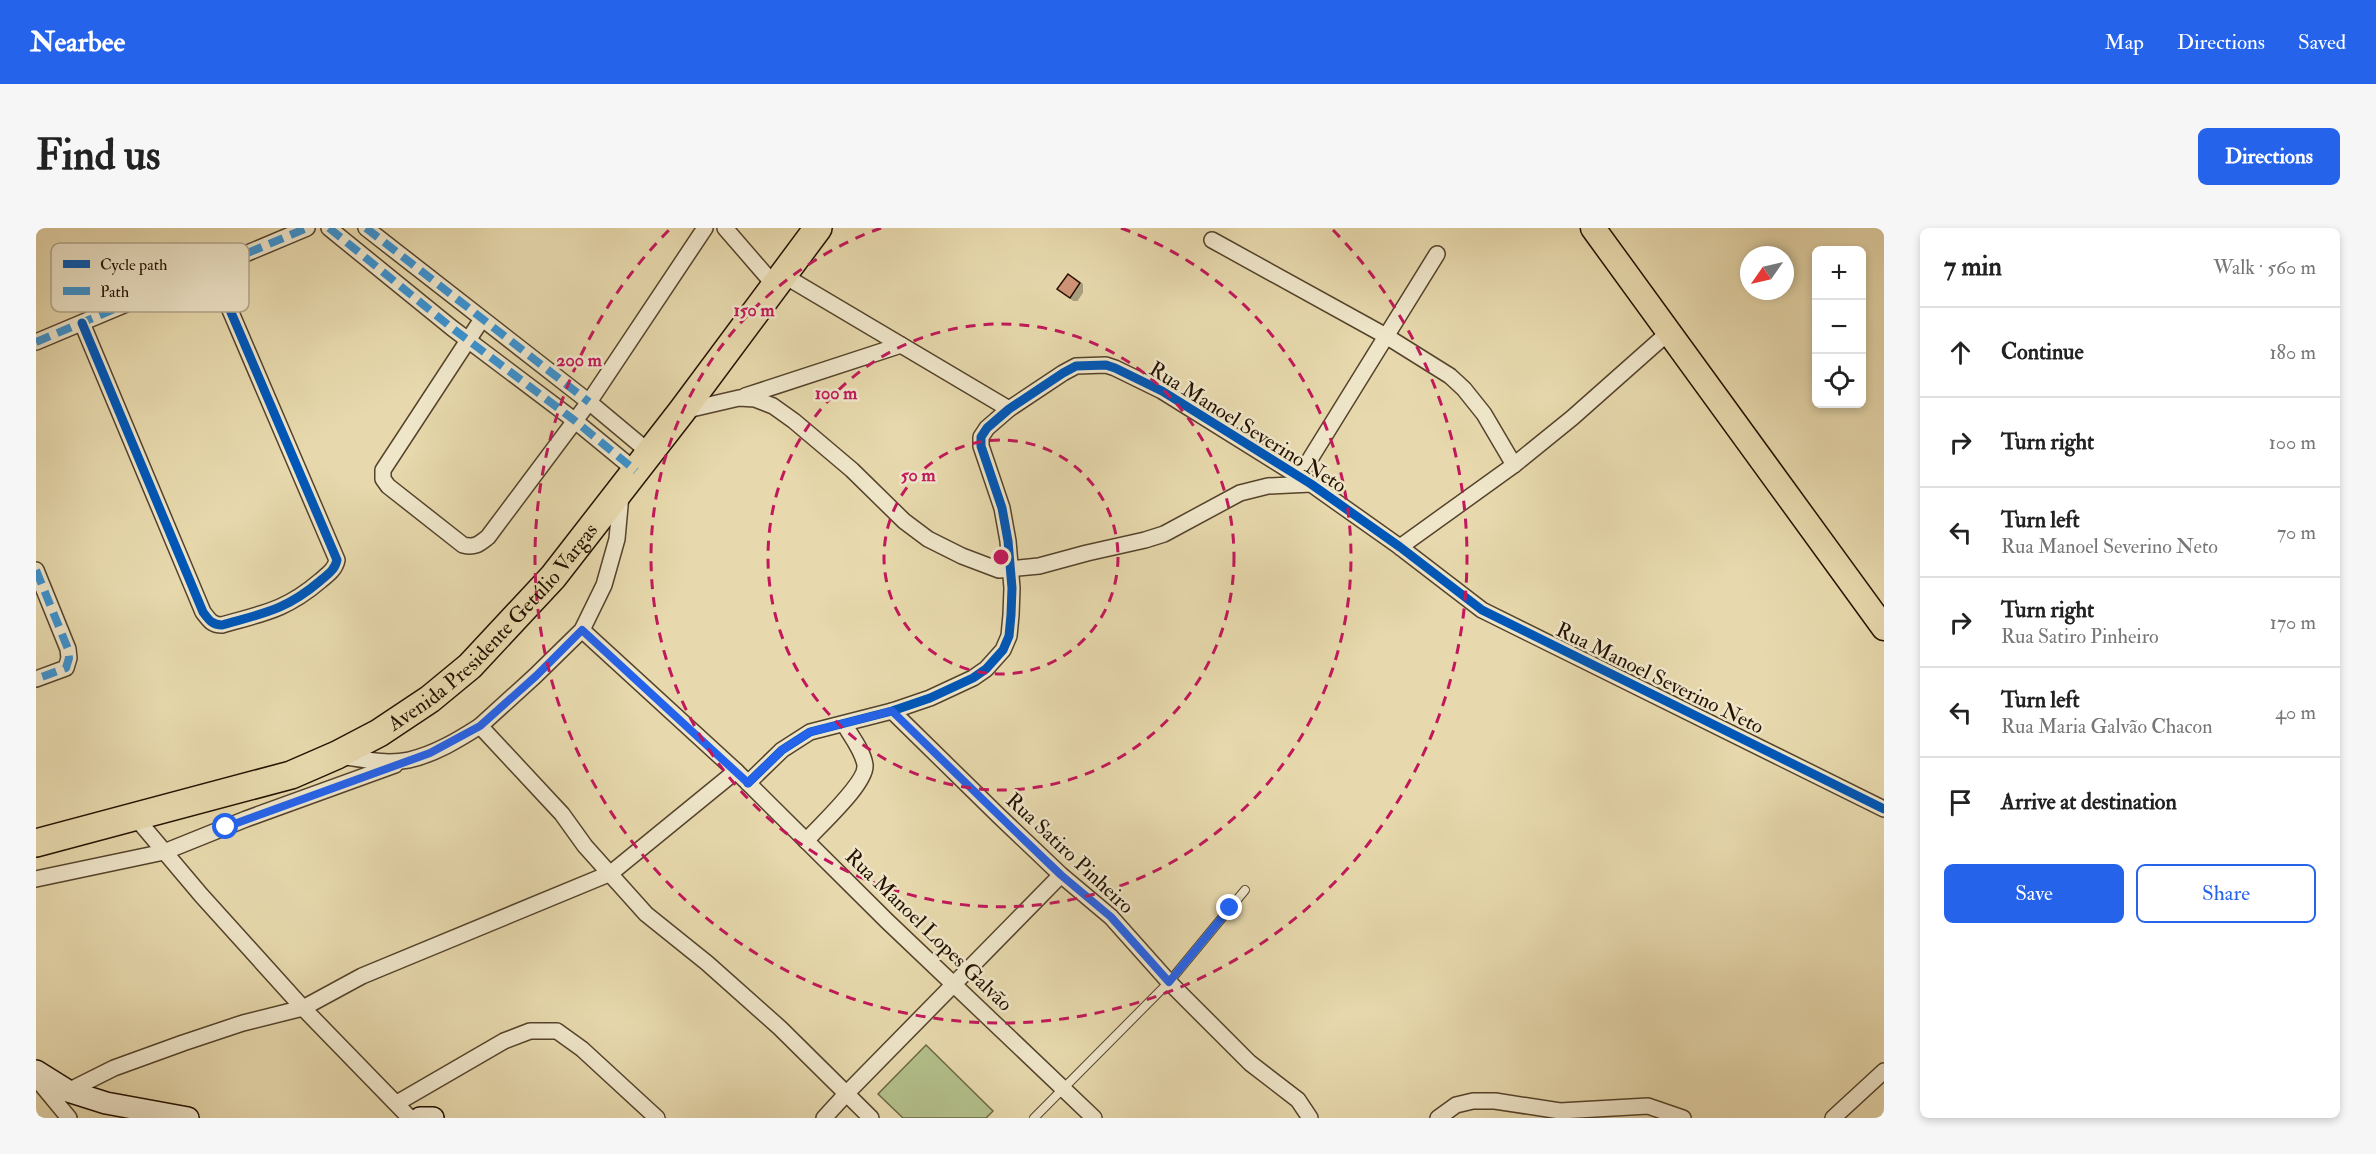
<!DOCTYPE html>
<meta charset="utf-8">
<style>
:root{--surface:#fff;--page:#f6f6f6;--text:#222;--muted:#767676;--line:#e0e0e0;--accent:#2563eb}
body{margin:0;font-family:"IM FELL Double Pica",serif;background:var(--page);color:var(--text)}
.controls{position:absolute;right:18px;top:18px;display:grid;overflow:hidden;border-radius:9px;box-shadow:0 3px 9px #0003}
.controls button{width:54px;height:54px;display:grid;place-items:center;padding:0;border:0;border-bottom:2px solid var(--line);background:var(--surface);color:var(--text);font:30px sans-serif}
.compass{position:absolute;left:1704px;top:18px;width:54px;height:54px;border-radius:50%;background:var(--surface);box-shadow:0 3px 9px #0003;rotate:236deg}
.stop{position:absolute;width:18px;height:18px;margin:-14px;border:4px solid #2563eb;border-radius:50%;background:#fff}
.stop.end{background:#2563eb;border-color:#fff;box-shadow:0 2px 6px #0008}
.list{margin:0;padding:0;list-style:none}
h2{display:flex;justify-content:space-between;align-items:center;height:78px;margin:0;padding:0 24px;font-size:26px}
h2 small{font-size:20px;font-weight:400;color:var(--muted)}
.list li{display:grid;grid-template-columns:39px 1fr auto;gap:18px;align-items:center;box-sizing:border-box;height:90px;padding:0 24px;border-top:2px solid var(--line)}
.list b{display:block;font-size:22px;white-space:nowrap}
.list p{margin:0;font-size:20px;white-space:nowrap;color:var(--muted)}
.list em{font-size:20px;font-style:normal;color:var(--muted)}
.actions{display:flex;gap:12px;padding:18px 24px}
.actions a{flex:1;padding:14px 0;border:2px solid var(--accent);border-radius:9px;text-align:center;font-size:21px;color:var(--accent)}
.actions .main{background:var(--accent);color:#fff}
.icon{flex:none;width:33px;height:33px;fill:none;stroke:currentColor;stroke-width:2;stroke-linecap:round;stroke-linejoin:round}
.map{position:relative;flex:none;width:1848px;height:890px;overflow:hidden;border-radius:9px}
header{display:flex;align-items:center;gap:36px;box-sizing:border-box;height:84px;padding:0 30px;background:var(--accent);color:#fff}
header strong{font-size:28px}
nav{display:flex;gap:33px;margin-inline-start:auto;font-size:21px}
.intro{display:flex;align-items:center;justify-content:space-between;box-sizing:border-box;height:144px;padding:0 36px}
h1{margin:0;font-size:42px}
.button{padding:15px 27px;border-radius:9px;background:var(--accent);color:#fff;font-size:21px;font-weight:700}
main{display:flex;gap:36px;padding:0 36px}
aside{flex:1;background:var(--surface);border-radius:9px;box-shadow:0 3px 9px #0003}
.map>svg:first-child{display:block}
.green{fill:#b3c08b;stroke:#6c6846;stroke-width:1.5}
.building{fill:#d09477;stroke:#241100;stroke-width:1.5;filter:url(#shadow)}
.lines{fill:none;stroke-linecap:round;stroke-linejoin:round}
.lane-casing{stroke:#55432b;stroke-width:10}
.street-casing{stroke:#55432b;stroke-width:18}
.secondary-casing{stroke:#241100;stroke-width:24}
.primary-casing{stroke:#241100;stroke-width:27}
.highway-casing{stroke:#241100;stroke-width:30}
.lane{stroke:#efe6ca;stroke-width:8}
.street{stroke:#efe6ca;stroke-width:15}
.secondary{stroke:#efe6ca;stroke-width:21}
.primary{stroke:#e7d9ad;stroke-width:24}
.highway{stroke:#e7d9ad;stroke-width:27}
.quiet{stroke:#3b92d0;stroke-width:8;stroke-dasharray:15 8;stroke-linecap:butt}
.cycleway-casing{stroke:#efe6ca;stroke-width:13}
.cycleway{stroke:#0057b8;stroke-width:9}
.route{stroke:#2563eb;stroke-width:8}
.ring{fill:none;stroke:#c2185b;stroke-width:3;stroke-dasharray:10 8}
.labels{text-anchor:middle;stroke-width:5;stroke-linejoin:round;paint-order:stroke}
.street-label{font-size:21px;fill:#241100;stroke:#efe6ca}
.key{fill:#efe6ca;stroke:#b2a68d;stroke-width:1.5}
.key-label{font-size:16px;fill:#241100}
.centre{fill:#c2185b;stroke:#efe6ca;stroke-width:3}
.ring-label{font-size:18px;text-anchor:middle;font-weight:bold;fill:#c2185b;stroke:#efe6ca;stroke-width:5;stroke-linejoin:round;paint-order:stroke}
</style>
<header>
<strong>Nearbee</strong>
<nav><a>Map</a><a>Directions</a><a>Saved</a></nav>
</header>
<div class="intro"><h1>Find us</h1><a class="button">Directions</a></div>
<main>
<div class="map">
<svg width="1848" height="890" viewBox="0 0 1848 890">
<defs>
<filter id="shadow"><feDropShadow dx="6" dy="4" stdDeviation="0" flood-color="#0004"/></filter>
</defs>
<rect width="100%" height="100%" fill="#e7d9ad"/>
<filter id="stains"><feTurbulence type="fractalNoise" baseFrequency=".00333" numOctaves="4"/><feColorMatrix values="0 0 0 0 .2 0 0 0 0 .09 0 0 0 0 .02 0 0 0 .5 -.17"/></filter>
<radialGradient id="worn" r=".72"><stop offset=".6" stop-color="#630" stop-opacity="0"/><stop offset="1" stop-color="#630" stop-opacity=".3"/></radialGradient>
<path class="green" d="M890,817L957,883L950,890H867L842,866Z"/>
<path class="building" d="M1032,46L1044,55L1034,70L1021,61Z"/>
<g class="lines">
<defs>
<path id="lane" d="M998,890L1133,754L1209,662"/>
<g id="street">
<path d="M293,0L416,100L538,192L600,243"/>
<path d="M330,0L553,174L614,225"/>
<path d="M689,0L740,59"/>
<path d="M1176,12L1350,108L1414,148L1428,161L1448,186L1478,237"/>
<path d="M747,47L973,181"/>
<path d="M446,91L347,242V251L352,258L427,317C439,320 443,316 452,309L553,174L669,0"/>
<path d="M46,95L167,384C173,392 176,397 186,397C228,385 250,382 284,353C291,347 299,342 301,332L176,40"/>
<path d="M0,114L271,0"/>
<path d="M709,168L865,117"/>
<path d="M647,183L703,170L719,171L737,178L758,193L816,242L868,293L892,311L926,328L963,342L1003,338L1051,325L1109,312L1128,306L1204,265L1232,258L1275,256"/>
<path d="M1263,249L1401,26"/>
<path d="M1364,319L1478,237L1536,190L1633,104"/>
<path d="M0,342L32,421L33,430L30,440L0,451"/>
<path d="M546,402L700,543L851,693L1058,890"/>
<path d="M856,483L962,587L1025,647L1075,689L1133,754L1214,835L1262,872L1274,890"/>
<path d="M444,498L499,448L546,402L568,357L581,311L585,267"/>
<path d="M303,528C325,531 350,537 373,532C399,526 422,512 444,498L526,586L549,618L610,686L671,735L744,800L835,890"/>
<path d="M712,555L746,522L774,504L856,483L894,470L937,450L950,441L967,422L973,408L975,387L976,360L972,313L966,280L945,218V209L951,200L973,181L1027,145L1040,138L1070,137L1079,140L1126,163L1275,256L1364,319L1446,382L1848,581"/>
<path d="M100,590L165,667L267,780L374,890"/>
<path d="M770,613C783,598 831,555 829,537C827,523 815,508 808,496"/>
<path d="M0,651L128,624L210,591L359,537"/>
<path d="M0,850L33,890"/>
<path d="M32,863L78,840L147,815L207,795L267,780L326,748L575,645L700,543"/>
<path d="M361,875L468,813L494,803H521L546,821L621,890"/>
<path d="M788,890L810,866L1025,647"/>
<path d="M1402,890L1420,877L1437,873H1459L1524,883L1612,878L1647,890"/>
<path d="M1797,890L1848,843"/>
</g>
<g id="secondary">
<path d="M0,843L32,863L70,875L152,890"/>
<path d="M384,890H397"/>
</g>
<path id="primary" d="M1557,0L1848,400"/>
<g id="highway">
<path id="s1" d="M0,615L255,547L301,527L343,505L394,471L434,438L517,349L646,183L782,0"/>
</g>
</defs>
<use href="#lane" class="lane-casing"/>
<use href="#street" class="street-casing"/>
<use href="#secondary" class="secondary-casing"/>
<use href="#primary" class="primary-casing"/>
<use href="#highway" class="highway-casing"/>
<use href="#lane" class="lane"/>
<use href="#street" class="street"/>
<use href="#secondary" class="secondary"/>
<use href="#primary" class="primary"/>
<use href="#highway" class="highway"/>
<g class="quiet">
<path d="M293,0L416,100L538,192L600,243"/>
<path d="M330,0L553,174"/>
<path d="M0,114L271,0"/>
<path d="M0,342L32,421L33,430L30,440L0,451"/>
</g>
<defs>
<g id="cycleway">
<path d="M46,95L167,384C173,392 176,397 186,397C228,385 250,382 284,353C291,347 299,342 301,332L176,40"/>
<path d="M712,555L746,522L774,504L856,483L894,470L937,450L950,441L967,422L973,408L975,387L976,360L972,313L966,280L945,218V209L951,200L973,181L1027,145L1040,138L1070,137L1079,140L1126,163L1275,256L1364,319L1446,382L1848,581"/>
</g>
</defs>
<use href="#cycleway" class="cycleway-casing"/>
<use href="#cycleway" class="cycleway"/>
</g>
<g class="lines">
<path class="route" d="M190,599L394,525L444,498L500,448L546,402L712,555L746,522L774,504L856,483L978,602L1025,647L1075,689L1133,754L1194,680"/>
</g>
<g class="ring">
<circle cx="965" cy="329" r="117"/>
<circle cx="965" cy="329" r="233"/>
<path d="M1085 0A350 350 0 1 1 845 0"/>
<path d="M1297 2A466 466 0 1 1 633 2"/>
</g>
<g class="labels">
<g class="street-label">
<text transform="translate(1212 199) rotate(32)" y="7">Rua Manoel Severino Neto</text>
<text dy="7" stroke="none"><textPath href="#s1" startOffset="518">Avenida Presidente Getúlio Vargas</textPath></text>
<text transform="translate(1624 450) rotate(26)" y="7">Rua Manoel Severino Neto</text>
<text transform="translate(1034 625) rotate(43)" y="7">Rua Satiro Pinheiro</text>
<text transform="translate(893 702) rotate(44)" y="7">Rua Manoel Lopes Galvão</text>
</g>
</g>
<rect x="15" y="15" width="198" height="69" rx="9" class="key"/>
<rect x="27" y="32" width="27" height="8" fill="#0057b8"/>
<rect x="27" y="59" width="27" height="8" fill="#3b92d0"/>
<g class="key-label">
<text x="64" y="42">Cycle path</text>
<text x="64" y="69">Path</text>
</g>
<circle cx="965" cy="329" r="9" class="centre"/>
<g class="ring-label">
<text x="718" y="88">150 m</text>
<text x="543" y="138">200 m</text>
<text x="800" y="171">100 m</text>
<text x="882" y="253">50 m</text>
</g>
<rect width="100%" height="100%" filter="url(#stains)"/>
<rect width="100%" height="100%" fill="url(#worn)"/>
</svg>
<div class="controls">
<button>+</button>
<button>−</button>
<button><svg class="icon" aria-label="locate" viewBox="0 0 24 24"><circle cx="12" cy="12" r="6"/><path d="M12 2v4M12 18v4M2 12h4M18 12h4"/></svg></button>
</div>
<svg class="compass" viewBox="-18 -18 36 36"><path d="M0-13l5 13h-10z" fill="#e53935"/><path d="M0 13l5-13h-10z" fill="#767676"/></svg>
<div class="stop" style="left:190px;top:599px"></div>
<div class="stop end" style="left:1194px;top:680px"></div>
</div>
<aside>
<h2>7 min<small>Walk · 560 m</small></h2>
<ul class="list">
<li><svg class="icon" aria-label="ahead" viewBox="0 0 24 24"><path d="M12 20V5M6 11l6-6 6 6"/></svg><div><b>Continue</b></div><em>180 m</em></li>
<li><svg class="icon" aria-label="right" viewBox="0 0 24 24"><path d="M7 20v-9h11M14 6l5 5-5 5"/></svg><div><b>Turn right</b></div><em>100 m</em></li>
<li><svg class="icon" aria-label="left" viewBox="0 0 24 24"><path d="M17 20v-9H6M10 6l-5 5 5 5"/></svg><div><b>Turn left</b><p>Rua Manoel Severino Neto</p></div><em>70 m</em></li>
<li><svg class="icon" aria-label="right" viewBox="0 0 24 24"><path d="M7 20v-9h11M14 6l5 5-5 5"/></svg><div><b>Turn right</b><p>Rua Satiro Pinheiro</p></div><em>170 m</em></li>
<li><svg class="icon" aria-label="left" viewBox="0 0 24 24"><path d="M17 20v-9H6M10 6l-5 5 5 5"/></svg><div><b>Turn left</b><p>Rua Maria Galvão Chacon</p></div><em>40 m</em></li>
<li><svg class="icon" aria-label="arrive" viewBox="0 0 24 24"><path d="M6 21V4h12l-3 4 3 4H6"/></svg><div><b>Arrive at destination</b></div></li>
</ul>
<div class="actions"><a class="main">Save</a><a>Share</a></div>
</aside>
</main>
